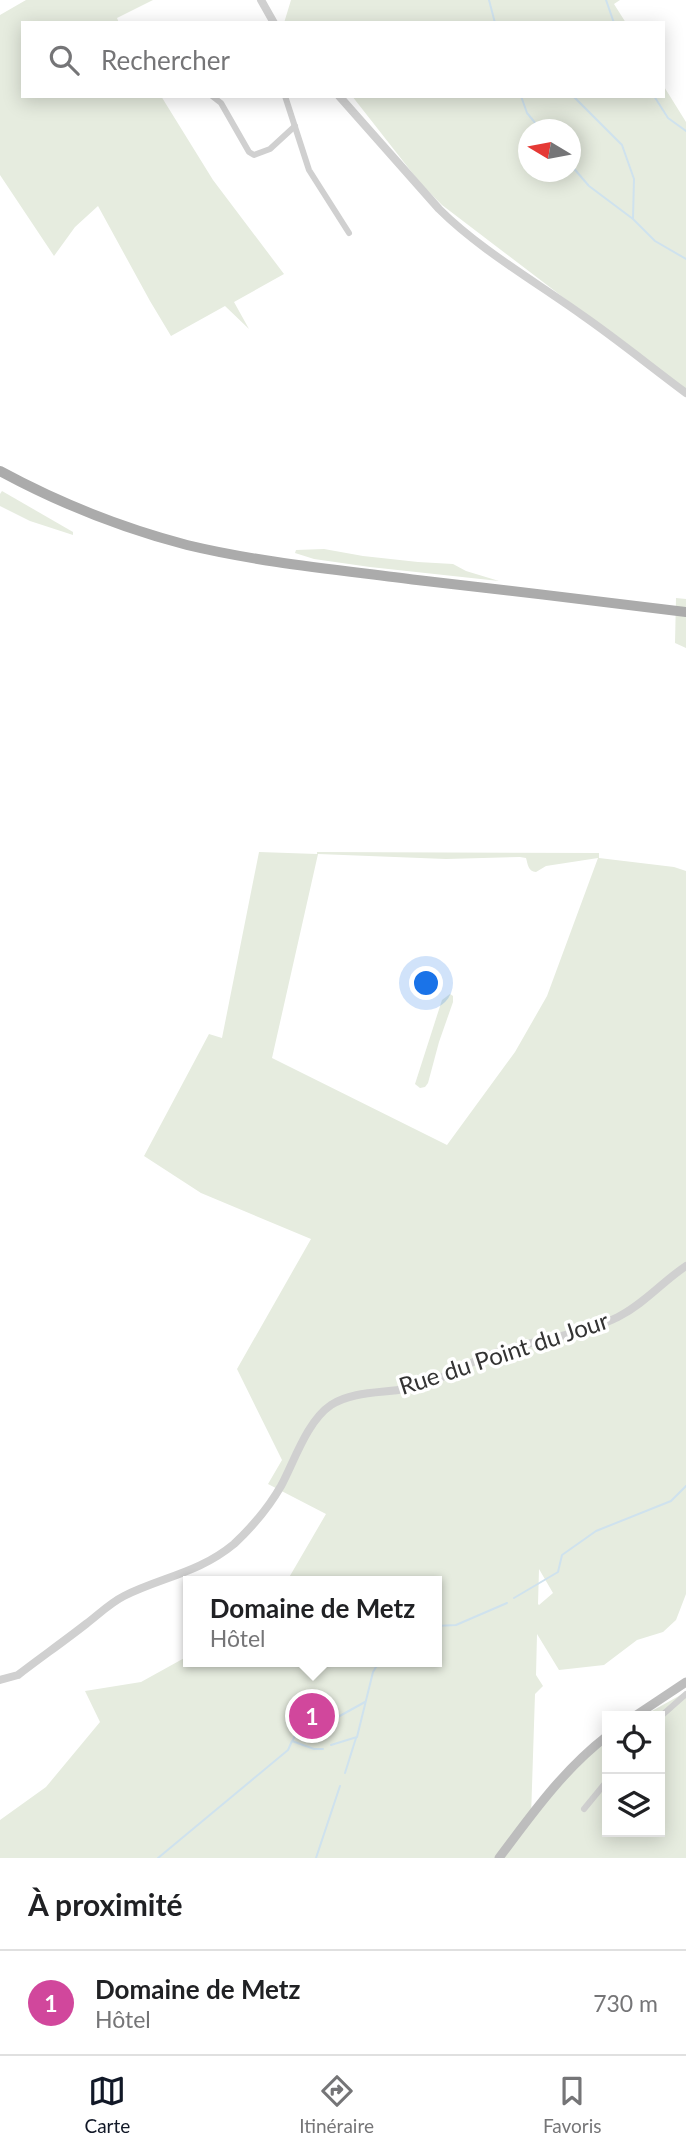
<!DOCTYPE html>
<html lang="fr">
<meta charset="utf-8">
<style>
:root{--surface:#fff;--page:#f6f6f6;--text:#202124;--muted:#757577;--line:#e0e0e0;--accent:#111827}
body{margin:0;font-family:Lato,sans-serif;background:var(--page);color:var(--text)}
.controls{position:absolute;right:21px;bottom:21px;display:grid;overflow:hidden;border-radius:0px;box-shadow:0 4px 18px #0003}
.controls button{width:63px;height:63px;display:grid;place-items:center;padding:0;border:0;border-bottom:2px solid var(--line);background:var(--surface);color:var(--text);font:35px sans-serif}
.compass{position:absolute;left:518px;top:119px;width:63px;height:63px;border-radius:50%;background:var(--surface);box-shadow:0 4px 18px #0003;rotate:280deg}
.you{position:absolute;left:427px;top:984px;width:24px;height:24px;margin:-18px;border:5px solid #fff;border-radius:50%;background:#1a73e8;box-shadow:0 0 0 10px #1a73e833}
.badge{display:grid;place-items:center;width:46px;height:46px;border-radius:50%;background:var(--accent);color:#fff;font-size:23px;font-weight:700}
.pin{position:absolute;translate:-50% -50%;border:4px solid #fff;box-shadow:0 2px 7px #0006}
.popup{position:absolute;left:183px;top:1576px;width:259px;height:91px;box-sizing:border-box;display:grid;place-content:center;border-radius:0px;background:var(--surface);filter:drop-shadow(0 2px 5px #0005);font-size:23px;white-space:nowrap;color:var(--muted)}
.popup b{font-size:26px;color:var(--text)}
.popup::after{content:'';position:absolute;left:50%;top:100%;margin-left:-14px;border:14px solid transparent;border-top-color:var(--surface)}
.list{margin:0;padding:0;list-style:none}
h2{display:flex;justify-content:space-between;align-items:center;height:91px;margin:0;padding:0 28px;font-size:30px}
h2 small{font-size:23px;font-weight:400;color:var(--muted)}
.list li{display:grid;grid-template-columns:46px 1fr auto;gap:21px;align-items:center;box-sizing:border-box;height:105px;padding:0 28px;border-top:2px solid var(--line)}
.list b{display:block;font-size:26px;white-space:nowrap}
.list p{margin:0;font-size:23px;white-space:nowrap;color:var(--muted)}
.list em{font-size:23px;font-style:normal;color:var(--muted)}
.icon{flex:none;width:38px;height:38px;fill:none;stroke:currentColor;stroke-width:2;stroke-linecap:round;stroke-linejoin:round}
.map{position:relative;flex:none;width:686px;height:1858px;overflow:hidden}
.search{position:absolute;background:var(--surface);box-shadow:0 4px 18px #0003;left:21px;right:21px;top:21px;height:77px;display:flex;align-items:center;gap:18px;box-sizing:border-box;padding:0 24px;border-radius:0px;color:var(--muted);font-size:26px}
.sheet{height:196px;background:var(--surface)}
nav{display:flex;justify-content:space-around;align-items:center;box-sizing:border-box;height:98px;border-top:2px solid var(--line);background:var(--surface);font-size:19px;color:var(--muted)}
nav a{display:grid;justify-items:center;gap:4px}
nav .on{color:var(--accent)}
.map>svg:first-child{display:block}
.green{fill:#e6ecdf;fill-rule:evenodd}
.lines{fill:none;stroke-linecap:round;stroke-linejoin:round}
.stream{stroke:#cfe2ee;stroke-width:2}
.minor{stroke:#d0d0d0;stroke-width:6}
.tertiary{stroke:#d0d0d0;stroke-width:8}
.secondary{stroke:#bdbdbd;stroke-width:9}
.primary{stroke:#ababab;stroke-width:10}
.labels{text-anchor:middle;stroke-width:7;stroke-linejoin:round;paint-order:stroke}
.street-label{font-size:24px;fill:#333;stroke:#fff}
</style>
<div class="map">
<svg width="686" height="1858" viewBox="0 0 686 1858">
<rect width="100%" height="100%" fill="#fff"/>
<g class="green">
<path d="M26,0H153L117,18L119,23H23V96H161L213,180L284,274L234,302L249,329L225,306L171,336L150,301L98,206L75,227L54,256L0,175V15Z"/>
<path d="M291,0H620L614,4L626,23H284Z"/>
<path d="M663,85L686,122V391L442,205L421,184L352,96H663ZM528,130H570V172H528Z"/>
<path d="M2,491L73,532V535L30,521L0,506V494Z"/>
<path d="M324,549L363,556L418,562L453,564L466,571L499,581L370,567L314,559L295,553L296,550Z"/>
<path d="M676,598L686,599V648L675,643Z"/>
<path d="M259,852L317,854V852L599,853V858L674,867L686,871V1594L676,1620L663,1632L637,1640L604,1665L559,1670L537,1634L536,1675L543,1686L535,1694L531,1817L574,1769L607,1740V1832H660V1716H643L686,1692V1858H0V1820L46,1787L100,1722L85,1691L141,1682L188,1656V1662H436V1581H287L326,1514L268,1484L282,1460L237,1369L311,1239L201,1193L144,1156L209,1034L222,1038ZM318,854L446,859L520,857L526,858C528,865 528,871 536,872L546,866L598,858L547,996L515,1052L447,1145L272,1058ZM539,1569L553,1593L539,1605L538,1604Z"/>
<path d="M450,994L453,996V1002L439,1042L428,1083L425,1087L420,1088L415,1084L442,1000Z"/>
</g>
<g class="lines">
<g class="stream">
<path d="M489,0L495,23"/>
<path d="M606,0L614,23"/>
<path d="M521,96L527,113L541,130"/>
<path d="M573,96L622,145L634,179L633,218"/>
<path d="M654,96L668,118L686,131"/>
<path d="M570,164L589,186L633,219L655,241L686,259"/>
<path d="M514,1598L558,1572L562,1555L596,1531L671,1501L686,1486"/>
<path d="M436,1626L456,1625L507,1603"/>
<path d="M336,1718L365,1702"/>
<path d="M293,1740L300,1723H309"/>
<path d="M331,1745L357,1737L373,1672L379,1662"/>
<path d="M345,1773L356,1738"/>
<path d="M158,1858L288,1750L292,1741L314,1749H323"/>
<path d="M316,1858L340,1786"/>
</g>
<g class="minor">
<path d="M212,96L221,103L249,152L254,155L270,149L295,126"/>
<path d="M285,96L309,170L349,233"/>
<path d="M660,1717L686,1694"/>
<path d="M584,1809L607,1781"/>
</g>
<g class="tertiary">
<path d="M261,0L274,23"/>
<path d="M339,96L439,209C479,249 536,282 582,315C618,340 651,367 686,393"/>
<path d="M0,1680L18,1675C40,1658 63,1642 86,1624C98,1615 110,1603 124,1596C162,1577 199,1573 234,1544C251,1528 269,1507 281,1486C294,1462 307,1421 331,1405C357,1388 394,1395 423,1385C450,1376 473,1359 501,1351C539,1339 582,1335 618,1317C644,1304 662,1282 686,1266"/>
</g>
<g class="secondary">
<path d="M635,1716L686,1682"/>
<path d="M499,1858C532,1814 563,1770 607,1736"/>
</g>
<path class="primary" d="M0,471C59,503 122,528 187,545C262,563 341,570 417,580C507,590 596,601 686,612"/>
</g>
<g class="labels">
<g class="street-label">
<text transform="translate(504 1354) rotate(-18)" y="8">Rue du Point du Jour</text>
</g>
</g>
</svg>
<div class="controls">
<button><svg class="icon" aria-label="locate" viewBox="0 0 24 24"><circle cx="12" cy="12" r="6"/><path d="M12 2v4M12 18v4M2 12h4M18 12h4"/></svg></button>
<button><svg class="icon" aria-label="layers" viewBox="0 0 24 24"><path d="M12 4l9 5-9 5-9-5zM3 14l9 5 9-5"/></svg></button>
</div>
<svg class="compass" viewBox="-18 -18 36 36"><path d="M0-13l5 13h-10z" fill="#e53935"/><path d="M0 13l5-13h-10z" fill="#757577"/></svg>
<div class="you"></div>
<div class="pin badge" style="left:312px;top:1716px;background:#d1479c">1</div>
<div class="popup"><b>Domaine de Metz</b>Hôtel</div>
<div class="search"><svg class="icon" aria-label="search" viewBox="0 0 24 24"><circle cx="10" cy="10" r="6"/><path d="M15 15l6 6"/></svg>Rechercher</div>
</div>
<section class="sheet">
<h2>À proximité<small></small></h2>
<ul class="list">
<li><span class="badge" style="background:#d1479c">1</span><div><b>Domaine de Metz</b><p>Hôtel</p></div><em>730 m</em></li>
</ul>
</section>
<nav>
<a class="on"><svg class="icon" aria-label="map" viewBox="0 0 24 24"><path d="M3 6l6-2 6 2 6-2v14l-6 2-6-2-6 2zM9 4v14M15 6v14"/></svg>Carte</a>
<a><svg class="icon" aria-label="directions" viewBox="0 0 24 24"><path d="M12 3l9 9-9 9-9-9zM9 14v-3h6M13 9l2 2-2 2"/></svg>Itinéraire</a>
<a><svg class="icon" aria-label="saved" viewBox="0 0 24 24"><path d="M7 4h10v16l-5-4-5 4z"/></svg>Favoris</a>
</nav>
